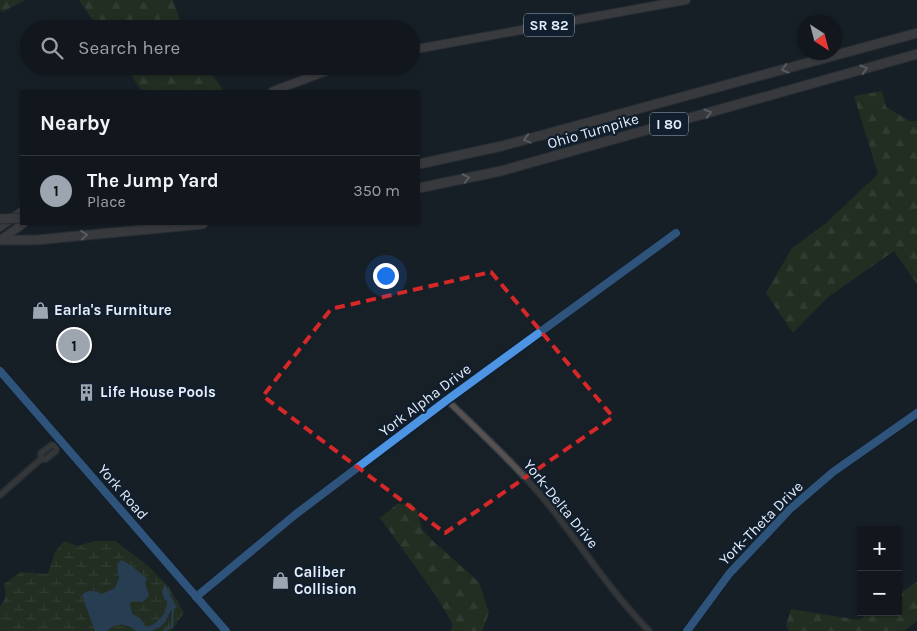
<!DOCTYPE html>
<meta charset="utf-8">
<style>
:root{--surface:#11171d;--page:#1a2026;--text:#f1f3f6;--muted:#9c9fa4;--line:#30363b;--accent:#9ca5b0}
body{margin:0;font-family:Karla,sans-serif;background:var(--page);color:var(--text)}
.controls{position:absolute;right:15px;bottom:15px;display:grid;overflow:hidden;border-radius:0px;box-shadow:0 1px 4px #0004}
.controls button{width:45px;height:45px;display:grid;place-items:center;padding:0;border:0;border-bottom:1px solid var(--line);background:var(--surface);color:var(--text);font:25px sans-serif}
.compass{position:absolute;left:797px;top:15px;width:45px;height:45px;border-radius:50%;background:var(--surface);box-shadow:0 1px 4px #0004;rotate:144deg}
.you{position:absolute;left:385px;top:275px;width:18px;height:18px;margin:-12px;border:4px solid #fff;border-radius:50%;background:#1a73e8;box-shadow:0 0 0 8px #1a73e833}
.badge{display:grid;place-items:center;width:32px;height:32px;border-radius:50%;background:var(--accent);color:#111;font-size:16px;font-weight:700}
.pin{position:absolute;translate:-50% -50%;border:2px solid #fff;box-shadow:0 1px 5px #0006}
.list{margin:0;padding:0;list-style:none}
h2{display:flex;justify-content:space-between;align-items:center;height:65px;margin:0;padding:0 20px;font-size:21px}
h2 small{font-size:16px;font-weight:400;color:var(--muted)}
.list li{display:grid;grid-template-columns:32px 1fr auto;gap:15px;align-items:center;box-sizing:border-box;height:70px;padding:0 20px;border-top:1px solid var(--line)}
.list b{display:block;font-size:19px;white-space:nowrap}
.list p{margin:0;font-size:16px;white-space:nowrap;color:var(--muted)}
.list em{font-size:16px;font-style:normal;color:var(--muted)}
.icon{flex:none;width:28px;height:28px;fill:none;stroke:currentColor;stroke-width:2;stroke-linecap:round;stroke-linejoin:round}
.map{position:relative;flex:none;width:917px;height:631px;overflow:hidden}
.search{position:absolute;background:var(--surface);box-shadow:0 1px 4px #0004;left:20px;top:20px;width:400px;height:55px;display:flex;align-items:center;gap:12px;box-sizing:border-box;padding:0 18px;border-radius:28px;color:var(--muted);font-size:19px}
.panel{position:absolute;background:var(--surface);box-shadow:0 1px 4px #0004;left:20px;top:90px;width:400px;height:135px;border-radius:0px}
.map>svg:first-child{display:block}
.forest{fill:url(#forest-firs)}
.wetland{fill:url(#wetland-marsh)}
.water{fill:#3b6387}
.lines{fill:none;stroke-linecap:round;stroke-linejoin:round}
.stream{stroke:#3b6387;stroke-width:2}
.street-casing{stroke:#353c43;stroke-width:8}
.secondary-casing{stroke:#353c43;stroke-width:10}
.primary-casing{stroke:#353c43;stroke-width:10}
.highway-casing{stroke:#353c43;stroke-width:11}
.street{stroke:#57524f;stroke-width:5}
.secondary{stroke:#585552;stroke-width:8}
.primary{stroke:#625c59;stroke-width:8}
.highway{stroke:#5d5a57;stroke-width:9}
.highway-bridge-casing{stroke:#353c43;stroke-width:11;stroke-linecap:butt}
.highway-bridge{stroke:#5d5a57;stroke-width:9}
.cycleway-casing{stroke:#101e2e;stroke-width:11}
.cycleway{stroke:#4d94e3;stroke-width:8}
.oneway{stroke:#a0a4a8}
.marked{fill:none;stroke:#d62828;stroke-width:4;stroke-dasharray:10 6;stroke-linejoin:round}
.labels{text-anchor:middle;stroke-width:4.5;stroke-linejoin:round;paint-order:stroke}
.shield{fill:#101e2e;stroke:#a4afbc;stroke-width:1}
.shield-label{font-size:14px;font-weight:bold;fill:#e4edf9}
.street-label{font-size:15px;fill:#e4edf9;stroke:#101e2e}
.poi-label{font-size:15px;font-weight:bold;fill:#e4edf9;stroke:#101e2e;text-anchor:start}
</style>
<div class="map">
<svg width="917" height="631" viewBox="0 0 917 631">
<defs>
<pattern id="forest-firs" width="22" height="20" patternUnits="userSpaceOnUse" patternTransform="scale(1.25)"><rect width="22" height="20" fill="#324220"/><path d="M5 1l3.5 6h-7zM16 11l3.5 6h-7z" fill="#505e41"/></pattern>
<pattern id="wetland-marsh" width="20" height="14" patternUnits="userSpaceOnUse" patternTransform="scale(1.25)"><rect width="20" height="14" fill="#324220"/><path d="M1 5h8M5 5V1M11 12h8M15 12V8" fill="none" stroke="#505e41"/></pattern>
</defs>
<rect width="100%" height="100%" fill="#171f27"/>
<g class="forest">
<path d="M0,0H26L2,12L0,9Z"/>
<path d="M79,0H173L183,29H99Z"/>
<path d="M125,66H206L224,91H142Z"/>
<path d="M882,91L886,107L910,121H917V284L894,251L828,297L793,333L766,293L792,248L826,223L878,174L854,96Z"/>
<path d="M411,503L418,513L422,529L434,542L479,582L489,613L482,631H450L453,625L435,594L380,518L397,504Z"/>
<path d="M917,582V621L904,631H789L786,625L791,609L859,620L871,612H898V594Z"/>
</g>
<path class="wetland" d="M64,541L77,546L95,541H115L146,564L169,587L184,613L171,631H0V607L6,596L4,584L21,572L48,574L55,552Z"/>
<path class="water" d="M121,560C130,563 139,573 147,578L145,583L149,596L143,602L132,601L130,604L132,614L140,618L146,627C157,625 168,613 167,601L164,599L162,591L165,584L177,608L171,610L165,622L160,627L152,631H136C127,623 116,622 107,631H95L82,595C89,589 94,591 102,594L115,588L119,578L117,564Z"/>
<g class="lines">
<path class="stream" d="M164,631L172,626L173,609"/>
<defs>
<g id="street">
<path d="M447,400C482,434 518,467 549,505C582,547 611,592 649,631"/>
<path d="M0,495L41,459H46L56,451V446L52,445L41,453V459"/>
<path d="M196,597L296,514L447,400L676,233"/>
<path d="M687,631L729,574L790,509L833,472L917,413"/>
</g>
<path id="secondary" d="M0,371L226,631"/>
<g id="primary">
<path d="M411,50L686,0"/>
<path d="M273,91L340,66"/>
<path d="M0,227L21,212"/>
<path d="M0,240L23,224"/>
</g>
<g id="highway">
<path d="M419,164L502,146L917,33"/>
<path d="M419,188L501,171L917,54"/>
<path d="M0,240H36L203,224"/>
</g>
</defs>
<use href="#street" class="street-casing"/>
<use href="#secondary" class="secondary-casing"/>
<use href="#primary" class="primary-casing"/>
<use href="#highway" class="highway-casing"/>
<use href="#street" class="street"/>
<use href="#secondary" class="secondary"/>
<use href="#primary" class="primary"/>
<use href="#highway" class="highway"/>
<defs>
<path id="highway-bridge" d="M0,219L21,218"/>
</defs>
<use href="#highway-bridge" class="highway-bridge-casing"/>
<use href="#highway-bridge" class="highway-bridge"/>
<defs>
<g id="cycleway">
<path d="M0,371L226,631"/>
<path d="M196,597L296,514L447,400L676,233"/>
<path d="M687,631L729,574L790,509L833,472L917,413"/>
</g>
</defs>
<use href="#cycleway" class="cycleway-casing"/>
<use href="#cycleway" class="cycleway"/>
</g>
<defs><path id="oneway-chevron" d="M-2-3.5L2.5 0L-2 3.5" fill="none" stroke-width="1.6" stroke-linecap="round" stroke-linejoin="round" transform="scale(1.25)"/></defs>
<g class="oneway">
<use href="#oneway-chevron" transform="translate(785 69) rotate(165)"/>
<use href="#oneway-chevron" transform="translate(864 69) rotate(-16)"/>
<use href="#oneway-chevron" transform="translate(708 113) rotate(-16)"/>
<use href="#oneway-chevron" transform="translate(527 139) rotate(165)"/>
<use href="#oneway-chevron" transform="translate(466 178) rotate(-12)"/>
<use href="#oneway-chevron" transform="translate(84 235) rotate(-5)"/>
</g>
<path d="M0 0H917V631H0ZM491,272L613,417L445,533L263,396L331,309Z" fill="#171f27" fill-opacity=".55" fill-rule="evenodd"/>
<path class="marked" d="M491,272L613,417L445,533L263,396L331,309Z"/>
<defs>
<symbol id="shop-bare" viewBox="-9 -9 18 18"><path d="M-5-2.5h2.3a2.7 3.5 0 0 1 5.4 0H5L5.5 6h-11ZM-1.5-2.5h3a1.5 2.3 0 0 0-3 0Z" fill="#9ca5b0" stroke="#101e2e" stroke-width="2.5" paint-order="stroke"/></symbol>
<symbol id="building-bare" viewBox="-9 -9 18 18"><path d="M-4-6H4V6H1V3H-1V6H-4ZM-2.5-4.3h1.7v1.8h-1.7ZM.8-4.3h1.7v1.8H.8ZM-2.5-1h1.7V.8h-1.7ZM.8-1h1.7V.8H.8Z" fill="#9ca5b0" stroke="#101e2e" stroke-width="2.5" paint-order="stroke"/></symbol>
</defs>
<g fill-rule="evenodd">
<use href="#shop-bare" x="28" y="298" width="25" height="25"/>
<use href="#building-bare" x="74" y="380" width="25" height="25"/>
<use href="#shop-bare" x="268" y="568" width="25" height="25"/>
</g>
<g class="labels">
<g class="shield">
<rect x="524" y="13.5" width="50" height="23" rx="4"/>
<rect x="650" y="112.5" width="38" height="23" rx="4"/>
</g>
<g class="shield-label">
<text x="549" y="30">SR 82</text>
<text x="669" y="129">I 80</text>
</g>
<g class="street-label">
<text transform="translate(593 131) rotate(-16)" y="5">Ohio Turnpike</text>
<text transform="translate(425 400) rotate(-37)" y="5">York Alpha Drive</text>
<text transform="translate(123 492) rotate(49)" y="5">York Road</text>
<text transform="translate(561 504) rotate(51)" y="5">York-Delta Drive</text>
<text transform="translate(761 523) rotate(-45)" y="5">York-Theta Drive</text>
</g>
<g class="poi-label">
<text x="54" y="315">Earla's Furniture</text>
<text x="100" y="397">Life House Pools</text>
<text x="294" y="577">Caliber<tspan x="294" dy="17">Collision</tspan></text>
</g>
</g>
</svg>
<div class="controls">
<button>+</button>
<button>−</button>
</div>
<svg class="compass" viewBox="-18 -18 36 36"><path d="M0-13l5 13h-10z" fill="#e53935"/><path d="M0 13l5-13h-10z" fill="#9c9fa4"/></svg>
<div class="you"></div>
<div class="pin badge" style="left:74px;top:345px">1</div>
<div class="search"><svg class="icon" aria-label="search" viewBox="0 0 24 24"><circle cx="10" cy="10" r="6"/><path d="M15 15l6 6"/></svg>Search here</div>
<section class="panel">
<h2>Nearby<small></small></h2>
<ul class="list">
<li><span class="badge">1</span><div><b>The Jump Yard</b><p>Place</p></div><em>350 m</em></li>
</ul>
</section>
</div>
